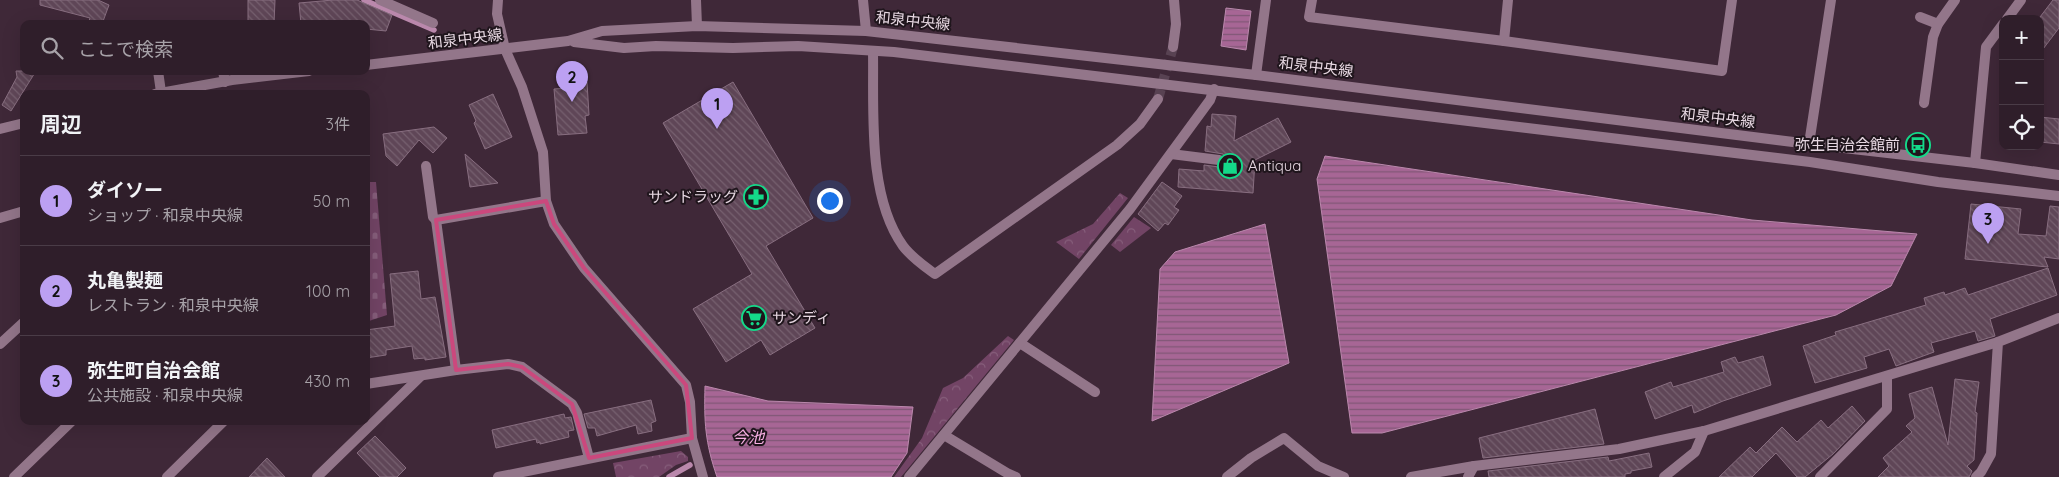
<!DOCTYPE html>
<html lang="ja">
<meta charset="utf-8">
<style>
:root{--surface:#2f1e2a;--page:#3b2b36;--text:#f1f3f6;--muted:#a7a2a8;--line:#4a3c47;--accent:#bca0f2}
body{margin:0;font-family:Quicksand,"Noto Sans JP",sans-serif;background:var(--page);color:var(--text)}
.controls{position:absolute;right:15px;top:15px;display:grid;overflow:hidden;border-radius:10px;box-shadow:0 5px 20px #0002}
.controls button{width:45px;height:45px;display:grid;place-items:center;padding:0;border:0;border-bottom:1px solid var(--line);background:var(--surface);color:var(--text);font:25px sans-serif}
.you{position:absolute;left:829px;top:200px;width:18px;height:18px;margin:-12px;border:4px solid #fff;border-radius:50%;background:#1a73e8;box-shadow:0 0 0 8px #1a73e833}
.badge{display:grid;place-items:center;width:32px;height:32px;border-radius:50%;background:var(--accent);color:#111;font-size:16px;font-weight:700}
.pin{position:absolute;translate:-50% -41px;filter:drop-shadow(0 1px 2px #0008)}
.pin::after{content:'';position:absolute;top:26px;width:18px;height:15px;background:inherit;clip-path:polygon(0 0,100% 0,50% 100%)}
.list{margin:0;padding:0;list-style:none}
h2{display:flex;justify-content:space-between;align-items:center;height:65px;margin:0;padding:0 20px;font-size:21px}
h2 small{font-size:16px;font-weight:400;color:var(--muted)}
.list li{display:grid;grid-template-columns:32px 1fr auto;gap:15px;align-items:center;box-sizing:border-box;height:90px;padding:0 20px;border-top:1px solid var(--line)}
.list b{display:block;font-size:19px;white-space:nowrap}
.list p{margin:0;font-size:16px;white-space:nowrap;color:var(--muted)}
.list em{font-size:16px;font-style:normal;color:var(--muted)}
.icon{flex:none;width:28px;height:28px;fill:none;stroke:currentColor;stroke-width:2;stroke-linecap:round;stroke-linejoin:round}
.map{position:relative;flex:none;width:2059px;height:477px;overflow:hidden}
.search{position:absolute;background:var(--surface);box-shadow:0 5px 20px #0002;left:20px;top:20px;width:350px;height:55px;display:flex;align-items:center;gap:12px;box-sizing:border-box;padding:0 18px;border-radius:10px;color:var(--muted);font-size:19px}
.panel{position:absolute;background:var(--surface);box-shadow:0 5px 20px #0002;left:20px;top:90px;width:350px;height:335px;border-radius:10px}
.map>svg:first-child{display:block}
.forest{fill:url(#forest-crowns)}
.cemetery{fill:url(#cemetery-stones)}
.water{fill:url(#water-rules);stroke:#ba88ac}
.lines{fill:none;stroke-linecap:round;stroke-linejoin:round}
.stream{stroke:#ba88ac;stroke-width:5.5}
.building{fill:url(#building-back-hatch);stroke:#886e80}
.minor-tunnel{stroke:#584252;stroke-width:10;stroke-dasharray:10 5;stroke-linecap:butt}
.service{stroke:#93768a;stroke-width:10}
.minor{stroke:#93768a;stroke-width:10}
.tertiary{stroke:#93768a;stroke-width:10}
.marked{fill:none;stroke:#cb487d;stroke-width:4;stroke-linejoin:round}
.labels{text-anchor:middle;stroke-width:4;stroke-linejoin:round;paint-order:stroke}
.street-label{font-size:15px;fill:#e7d8e2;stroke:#1f151c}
.poi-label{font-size:15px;fill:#e7d8e2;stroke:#1f151c;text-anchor:end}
.water-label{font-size:16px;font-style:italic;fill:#f7afe2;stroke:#1f151c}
</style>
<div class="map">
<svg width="2059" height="477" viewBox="0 0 2059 477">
<defs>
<pattern id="forest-crowns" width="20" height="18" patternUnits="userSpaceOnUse" patternTransform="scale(1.25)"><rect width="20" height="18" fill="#724465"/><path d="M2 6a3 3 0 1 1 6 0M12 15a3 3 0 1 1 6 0" fill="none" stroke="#865e7b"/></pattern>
<pattern id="cemetery-stones" width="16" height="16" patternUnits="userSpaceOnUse" patternTransform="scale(1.25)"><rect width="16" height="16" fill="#724465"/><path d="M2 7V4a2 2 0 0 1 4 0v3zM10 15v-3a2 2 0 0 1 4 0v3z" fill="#865e7b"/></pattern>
<pattern id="water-rules" width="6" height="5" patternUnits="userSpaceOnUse" patternTransform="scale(1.25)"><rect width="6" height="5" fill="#a76695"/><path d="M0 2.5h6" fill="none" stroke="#805775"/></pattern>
<pattern id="building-back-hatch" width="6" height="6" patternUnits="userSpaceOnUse" patternTransform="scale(1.25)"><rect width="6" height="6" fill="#5f4657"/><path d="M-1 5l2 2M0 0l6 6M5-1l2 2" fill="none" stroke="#76606f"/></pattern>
</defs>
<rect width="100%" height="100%" fill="#3f2838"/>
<g class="forest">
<path d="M1120,193L1128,198L1079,259L1056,242L1093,224Z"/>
<path d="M1134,217L1151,228L1120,252L1111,245Z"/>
<path d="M1008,336L1014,340L901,477H894L922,438L943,388L963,378Z"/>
<path d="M681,451L688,457V461L676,465L659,477H616L613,463Z"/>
</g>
<path class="cemetery" d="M366,182H376L387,315L366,322Z"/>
<g class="water">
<path d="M1226,8L1251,11L1246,50L1221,46Z"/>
<path d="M1325,156L1752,220L1917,234L1891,286L1836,315L1382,433H1352L1317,179Z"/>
<path d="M1265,224L1289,363L1152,421L1160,269L1175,252Z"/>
<path d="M705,386L768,401L913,407L907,453L891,477H717C705,442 704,422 705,386Z"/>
</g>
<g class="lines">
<g class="stream">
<path d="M364,0L434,30"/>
<path d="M669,477L690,465"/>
</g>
</g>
<g class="building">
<path d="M40,0H98L109,5L102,24H88L90,18L40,5Z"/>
<path d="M248,0H275L274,24H248Z"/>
<path d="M333,0H357L392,15L386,31L366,29V24H301L299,3Z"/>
<path d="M2053,0H2059V28L2040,53V17Z"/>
<path d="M16,71H36L11,111L2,105L17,77Z"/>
<path d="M587,82L589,115L585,116L587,133L558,135L554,89L567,88L566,84Z"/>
<path d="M733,82L813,218L766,246L815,328L770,355L761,340L726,362L693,309L752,274L663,123Z"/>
<path d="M493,94L512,137L485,149L474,123L476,121L469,105Z"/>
<path d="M1212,114L1236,116L1234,141L1278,118L1291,142L1255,160L1253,193L1178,187L1179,169L1204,171V165L1219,167L1225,164V158L1223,154L1205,151L1207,126L1211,127Z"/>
<path d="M2040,117L2059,119V144L2040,142Z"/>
<path d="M434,127L447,138L433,153L419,140L397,166L386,156L383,134Z"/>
<path d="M465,154L498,183L470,187Z"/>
<path d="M1162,182L1182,196L1174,207L1179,210L1168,225L1165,223L1158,231L1138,214Z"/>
<path d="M1971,204L2021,209L2018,234L2046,236L2050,206L2059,207V259L2044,257L2048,267L1965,259Z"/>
<path d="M2048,268L2057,295L1990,319L1995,336L1978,341L1975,331L1931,343L1934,352L1896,366L1889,349L1864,357L1867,368L1815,383L1803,346L1836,335L1835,332L1926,305L1924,298L1944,292L1945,295L1965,288L1968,295Z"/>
<path d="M418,271L421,299L435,297L446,357L425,360V358L414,359L412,346L386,350V355L366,358V330L395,326L390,274Z"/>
<path d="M1763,356L1771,385L1723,401L1694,413L1692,405L1655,419L1645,392L1671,382L1673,387L1724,372L1721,362L1735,357L1738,363Z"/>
<path d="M1955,379L1979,382L1975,412L1977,413L1974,460L1967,466L1972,471L1969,477H1878L1889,466L1883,458L1912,432L1906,426L1915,418L1909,394L1932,387L1948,445Z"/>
<path d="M651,400L656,421L651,423L652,431L638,434L636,425L597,436L595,428H588L584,414Z"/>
<path d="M1852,406L1865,421L1833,454L1805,477H1797L1776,453L1752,477H1719L1750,447L1756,453L1782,427L1797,442L1821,420L1828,428Z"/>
<path d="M1595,409L1604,444L1483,458L1479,438Z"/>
<path d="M564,414L565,418L571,417L574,430L568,431L569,437L540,444V442L537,443L536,439L496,448L492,430Z"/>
<path d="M375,436L406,468L397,477H380L357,453Z"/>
<path d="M1649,453L1652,467L1631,471V473L1625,474V477H1489L1488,471L1608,457L1609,461Z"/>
<path d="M267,458L285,477H249Z"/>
</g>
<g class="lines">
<path class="minor-tunnel" d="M1158,99L1173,47"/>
<g class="service">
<path d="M158,71L161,92"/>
<path d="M223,71L225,82"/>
<path d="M426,166L433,217L436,220"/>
</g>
<g class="minor">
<path d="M380,0L433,23"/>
<path d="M696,0L697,26"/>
<path d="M863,0L866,31"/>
<path d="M1312,0L1309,17L1504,41"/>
<path d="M1508,0L1504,41L1722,71L1732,0"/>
<path d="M1920,17L1938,24"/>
<path d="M2007,19L2021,0"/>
<path d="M1173,47L1176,24L1174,0"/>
<path d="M873,51C874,111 867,196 903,246C912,258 924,266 935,274L1117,145L1140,124L1158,99"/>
<path d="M1256,75L1266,0"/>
<path d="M1924,103L1933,37L1938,24L1955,0"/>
<path d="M1809,144L1831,0"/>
<path d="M1171,154L1219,160"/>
<path d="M1975,163L1986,47L2003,24"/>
<path d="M0,218L24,211"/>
<path d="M1020,343L1095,392"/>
<path d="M0,344L24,322"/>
<path d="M456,370L436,220L546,201"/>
<path d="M366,384L456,370L508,364L522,367L572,404L577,413L589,458"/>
<path d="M944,435L1007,473L1016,477"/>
<path d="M14,477L72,421"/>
<path d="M167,477L224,421"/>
<path d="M317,477L421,376"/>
<path d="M498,477L692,438"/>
<path d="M909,477L1130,209L1210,100L1214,89"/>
<path d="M1227,477L1251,458L1284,438L1318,466L1344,477"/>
<path d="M1411,477L1474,466"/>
<path d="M1468,477L1474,466L1619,449L1704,431L1998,342"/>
<path d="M1664,477L1695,452L1704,431"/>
<path d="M1820,477L1887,409V376"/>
<path d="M1976,477L1981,472L1991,454L1998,342L2059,318"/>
</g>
<g class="tertiary">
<path d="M498,0L497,14L505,49L522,87L543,152L546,201L554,224L584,268L686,385L690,402L692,438L703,477"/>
<path d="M574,42L624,48L656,46L733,48L798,46L894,52L1810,162L1938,182L2059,196"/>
<path d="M366,65L568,41L602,31L697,26L866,31L1256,75L1809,144L1975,163L2059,175"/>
<path d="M155,94L232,80L309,71"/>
<path d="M0,129L24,123"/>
</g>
</g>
<path class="marked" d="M546,201L554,224L584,268L686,385L692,438L589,458L572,404L522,367L508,364L456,370L436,220Z"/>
<defs>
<symbol id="bus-ring" viewBox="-11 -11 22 22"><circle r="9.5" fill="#1f151c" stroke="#14d989" stroke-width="1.5"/><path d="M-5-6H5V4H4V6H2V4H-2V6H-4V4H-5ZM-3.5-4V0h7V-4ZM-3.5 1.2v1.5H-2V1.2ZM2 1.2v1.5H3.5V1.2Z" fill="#14d989"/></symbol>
<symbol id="shop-ring" viewBox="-11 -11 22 22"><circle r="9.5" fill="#1f151c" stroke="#14d989" stroke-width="1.5"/><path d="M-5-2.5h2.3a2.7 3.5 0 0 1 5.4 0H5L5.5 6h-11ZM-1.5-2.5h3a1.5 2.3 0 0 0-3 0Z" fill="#14d989"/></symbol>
<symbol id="pharmacy-ring" viewBox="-11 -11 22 22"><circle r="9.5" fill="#1f151c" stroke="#14d989" stroke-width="1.5"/><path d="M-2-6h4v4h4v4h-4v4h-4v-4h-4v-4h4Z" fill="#14d989"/></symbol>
<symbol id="supermarket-ring" viewBox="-11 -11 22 22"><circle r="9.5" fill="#1f151c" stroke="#14d989" stroke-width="1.5"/><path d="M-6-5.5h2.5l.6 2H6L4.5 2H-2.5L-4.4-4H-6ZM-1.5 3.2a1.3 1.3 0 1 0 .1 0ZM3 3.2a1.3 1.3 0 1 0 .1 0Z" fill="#14d989"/></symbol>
</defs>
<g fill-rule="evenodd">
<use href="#bus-ring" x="1904" y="131" width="28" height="28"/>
<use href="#shop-ring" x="1216" y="152" width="28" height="28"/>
<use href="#pharmacy-ring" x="742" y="183" width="28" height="28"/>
<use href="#supermarket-ring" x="740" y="304" width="28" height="28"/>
</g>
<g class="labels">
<g class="street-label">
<text transform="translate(913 21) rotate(6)" y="5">和泉中央線</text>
<text transform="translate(465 39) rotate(-7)" y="5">和泉中央線</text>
<text transform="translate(1316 67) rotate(7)" y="5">和泉中央線</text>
<text transform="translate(1718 118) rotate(7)" y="5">和泉中央線</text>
</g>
<g class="poi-label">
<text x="1900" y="150">弥生自治会館前</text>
<text x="1248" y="171" text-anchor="start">Antiqua</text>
<text x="738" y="202">サンドラッグ</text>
<text x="772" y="323" text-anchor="start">サンディ</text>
</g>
<g class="water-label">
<text x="748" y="443">今池</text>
</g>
</g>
</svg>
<div class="controls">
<button>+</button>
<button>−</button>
<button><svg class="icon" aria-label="locate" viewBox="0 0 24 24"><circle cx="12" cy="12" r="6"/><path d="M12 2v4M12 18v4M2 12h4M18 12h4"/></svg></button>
</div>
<div class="you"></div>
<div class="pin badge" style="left:717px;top:129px">1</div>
<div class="pin badge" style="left:572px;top:102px">2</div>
<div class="pin badge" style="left:1988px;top:244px">3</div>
<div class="search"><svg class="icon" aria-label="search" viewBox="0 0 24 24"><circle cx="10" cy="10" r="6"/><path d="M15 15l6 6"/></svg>ここで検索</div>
<section class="panel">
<h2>周辺<small>3件</small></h2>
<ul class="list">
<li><span class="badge">1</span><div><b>ダイソー</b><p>ショップ · 和泉中央線</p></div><em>50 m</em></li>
<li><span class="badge">2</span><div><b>丸亀製麺</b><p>レストラン · 和泉中央線</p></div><em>100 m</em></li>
<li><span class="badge">3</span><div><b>弥生町自治会館</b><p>公共施設 · 和泉中央線</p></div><em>430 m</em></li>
</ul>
</section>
</div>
